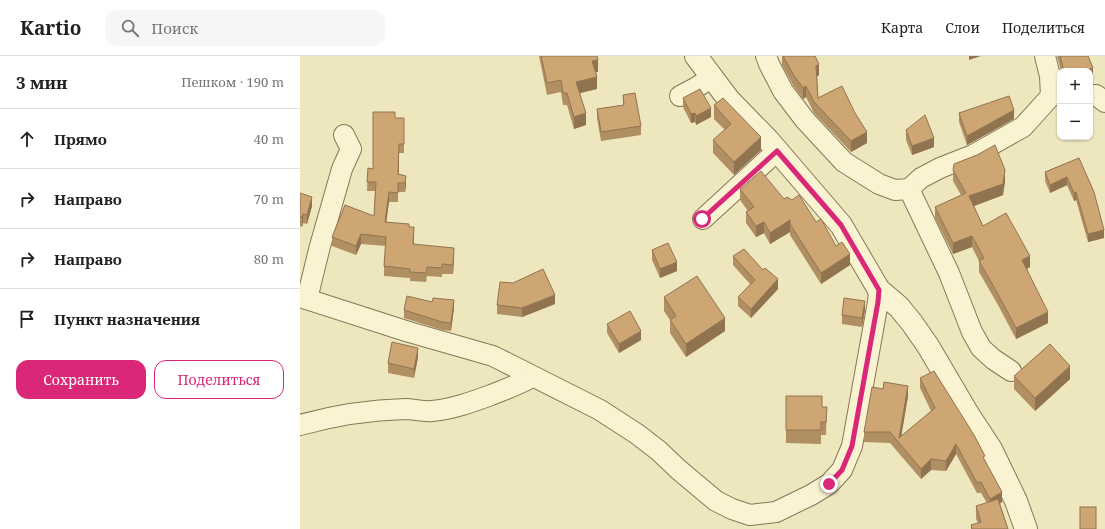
<!DOCTYPE html>
<html lang="ru">
<meta charset="utf-8">
<style>
:root{--surface:#fff;--page:#f6f6f6;--text:#202124;--muted:#757577;--line:#e0e0e0;--accent:#db2777}
body{margin:0;font-family:"Noto Serif",serif;background:var(--page);color:var(--text)}
.controls{position:absolute;right:12px;top:12px;display:grid;overflow:hidden;border-radius:8px;box-shadow:0 1px 3px #0004}
.controls button{width:36px;height:36px;display:grid;place-items:center;padding:0;border:0;border-bottom:1px solid var(--line);background:var(--surface);color:var(--text);font:20px sans-serif}
.stop{position:absolute;width:12px;height:12px;margin:-9px;border:3px solid #db2777;border-radius:50%;background:#fff}
.stop.end{background:#db2777;border-color:#fff;box-shadow:0 1px 4px #0008}
.list{margin:0;padding:0;list-style:none}
h2{display:flex;justify-content:space-between;align-items:center;height:52px;margin:0;padding:0 16px;font-size:17px}
h2 small{font-size:13px;font-weight:400;color:var(--muted)}
.list li{display:grid;grid-template-columns:26px 1fr auto;gap:12px;align-items:center;box-sizing:border-box;height:60px;padding:0 16px;border-top:1px solid var(--line)}
.list b{display:block;font-size:15px;white-space:nowrap}
.list em{font-size:13px;font-style:normal;color:var(--muted)}
.actions{display:flex;gap:8px;padding:12px 16px}
.actions a{flex:1;padding:9px 0;border:1px solid var(--accent);border-radius:12px;text-align:center;font-size:14px;color:var(--accent)}
.actions .main{background:var(--accent);color:#fff}
.icon{flex:none;width:22px;height:22px;fill:none;stroke:currentColor;stroke-width:2;stroke-linecap:round;stroke-linejoin:round}
.map{position:relative;flex:none;width:805px;height:473px;overflow:hidden}
header{display:flex;align-items:center;gap:24px;box-sizing:border-box;height:56px;padding:0 20px;background:var(--surface);border-bottom:1px solid var(--line)}
header strong{font-size:19px}
nav{display:flex;gap:22px;margin-inline-start:auto;font-size:14px}
.search{width:280px;height:36px;background:var(--page);display:flex;align-items:center;gap:10px;box-sizing:border-box;padding:0 14px;border-radius:12px;color:var(--muted);font-size:15px}
main{display:flex}
aside{flex:1;background:var(--surface)}
.map>svg:first-child{display:block}
.lines{fill:none;stroke-linecap:round;stroke-linejoin:round}
.minor-casing{stroke:#867757;stroke-width:22}
.tertiary-casing{stroke:#867757;stroke-width:24}
.minor{stroke:#f9f3d1;stroke-width:20}
.tertiary{stroke:#f9f3d1;stroke-width:22}
.wall{fill:#b08f63}
.shaded-wall{fill:#907450}
.building{fill:#cda673;stroke:#907450}
.route{stroke:#db2777;stroke-width:5}
</style>
<header>
<strong>Kartio</strong>
<div class="search"><svg class="icon" aria-label="search" viewBox="0 0 24 24"><circle cx="10" cy="10" r="6"/><path d="M15 15l6 6"/></svg>Поиск</div>
<nav><a>Карта</a><a>Слои</a><a>Поделиться</a></nav>
</header>
<main>
<aside>
<h2>3 мин<small>Пешком · 190 m</small></h2>
<ul class="list">
<li><svg class="icon" aria-label="ahead" viewBox="0 0 24 24"><path d="M12 20V5M6 11l6-6 6 6"/></svg><div><b>Прямо</b></div><em>40 m</em></li>
<li><svg class="icon" aria-label="right" viewBox="0 0 24 24"><path d="M7 20v-9h11M14 6l5 5-5 5"/></svg><div><b>Направо</b></div><em>70 m</em></li>
<li><svg class="icon" aria-label="right" viewBox="0 0 24 24"><path d="M7 20v-9h11M14 6l5 5-5 5"/></svg><div><b>Направо</b></div><em>80 m</em></li>
<li><svg class="icon" aria-label="arrive" viewBox="0 0 24 24"><path d="M6 21V4h12l-3 4 3 4H6"/></svg><div><b>Пункт назначения</b></div></li>
</ul>
<div class="actions"><a class="main">Сохранить</a><a>Поделиться</a></div>
</aside>
<div class="map">
<svg width="805" height="473" viewBox="0 0 805 473">
<rect width="100%" height="100%" fill="#eee7be"/>
<g class="lines">
<defs>
<g id="minor">
<path d="M466,0L469,8L483,35L505,64L544,106L579,128L595,134L609,133L621,122L640,112L673,99L723,71L751,40L760,38"/>
<path d="M745,0L750,20L751,40"/>
<path d="M790,39H796L805,46"/>
<path d="M380,40L397,31L412,21"/>
<path d="M609,133L649,217L672,276L681,292L693,303L711,315"/>
<path d="M403,163L477,95"/>
<path d="M0,241L109,276L193,300L300,354L337,378L359,395L379,414L416,445L432,453L450,459L476,456L511,439L529,428L542,414L552,390L578,246L579,234"/>
<path d="M7,243L20,190L42,113L51,93L44,79"/>
<path d="M0,369C36,359 67,354 105,353C114,353 123,356 132,355C153,353 172,346 191,339C206,333 218,329 232,321"/>
</g>
<path id="tertiary" d="M396,0L429,44L468,84L541,169L579,234L599,251L612,267L628,290L668,358L691,393L716,445L726,473"/>
</defs>
<use href="#minor" class="minor-casing"/>
<use href="#tertiary" class="tertiary-casing"/>
<use href="#minor" class="minor"/>
<use href="#tertiary" class="tertiary"/>
</g>
<g class="wall">
<path d="M239,0H297L298,16H295L297,33L280,37L286,69L274,73L267,49H263L261,36L247,39Z"/>
<path d="M482,0H515L519,19L517,20L518,42L567,87L551,96L514,57L506,41L503,43L493,29L482,9Z"/>
<path d="M757,0H788L793,22H790V15H761Z"/>
<path d="M323,39L341,70V79L301,85L297,62V53L323,49Z"/>
<path d="M383,42L411,61L396,69L395,66L391,67L383,51Z"/>
<path d="M414,49L461,94L434,119L413,97V84L425,74L414,63Z"/>
<path d="M659,57L714,63L667,89L659,66Z"/>
<path d="M95,62H104V97H99V118L106,120V129L105,136H98V146H89L86,166L109,171L114,181V188L154,201L153,218H142V221L127,220L126,226L110,225V222L84,220V210L86,190L61,188L56,199L32,190V181L74,160L75,135H67L68,112L73,113Z"/>
<path d="M606,74L634,91L612,99L606,84Z"/>
<path d="M779,102L804,182L788,186L776,144L774,145L767,129L750,137L745,125V116Z"/>
<path d="M653,114L705,125L703,139L674,150L683,170L730,211L727,213L748,267L716,283L698,249L679,216V205L672,191L653,198L635,162V151L661,139L653,125Z"/>
<path d="M440,133L484,143L516,166L536,190L550,209L521,228L490,179V176L470,188L464,177L456,181L446,167V156L448,155L440,144Z"/>
<path d="M0,137L12,150L7,168L3,167L2,171L0,170Z"/>
<path d="M352,194L377,215L360,222L352,204Z"/>
<path d="M433,200L463,214L478,233L451,262L438,250V241L450,228L433,209Z"/>
<path d="M364,241L425,275L386,301L370,277V264L364,255Z"/>
<path d="M132,246L154,252L151,275L142,274L104,262V254Z"/>
<path d="M255,248L222,261L197,258V249Z"/>
<path d="M565,254L562,271L542,268V259Z"/>
<path d="M307,268L341,284L319,297L307,277Z"/>
<path d="M118,301L114,322L88,317V307Z"/>
<path d="M714,320L770,323L735,355L714,333Z"/>
<path d="M620,322L685,405L702,446L700,448L708,473H671V469L678,467L676,463V450L687,447L681,437H677L656,398L646,415L631,414L621,423L590,387L564,386V376L583,333L608,340L601,380L631,355L620,332Z"/>
<path d="M486,340L522,351H527L526,379H521V388L486,387Z"/>
</g>
<g class="shaded-wall">
<path d="M669,0H681L669,4Z"/>
<path d="M298,4V16L292,17V5Z"/>
<path d="M519,8V19L516,21V10Z"/>
<path d="M793,12V22H790V15H785Z"/>
<path d="M297,21V33L276,38V26Z"/>
<path d="M506,30V41L503,43V32Z"/>
<path d="M411,52V61L396,69V60Z"/>
<path d="M714,54V63L667,89V80Z"/>
<path d="M286,57V69L274,73V61Z"/>
<path d="M395,57V66L391,67V58Z"/>
<path d="M567,76V87L551,96V85Z"/>
<path d="M461,81V94L434,119V106Z"/>
<path d="M634,82V91L612,99V90Z"/>
<path d="M705,114V125L703,139L669,152V140Z"/>
<path d="M106,120V129L105,136V127Z"/>
<path d="M767,121V129L750,137V129Z"/>
<path d="M89,136V146L85,176V166Z"/>
<path d="M776,136V144L774,145V137Z"/>
<path d="M12,141V150L7,168V159Z"/>
<path d="M3,158V167L2,171V161Z"/>
<path d="M490,164V176L470,188V177Z"/>
<path d="M464,166V177L456,181V170Z"/>
<path d="M114,171V181L113,198V188Z"/>
<path d="M804,174V182L788,186V178Z"/>
<path d="M61,178V188L56,199V190Z"/>
<path d="M672,180V191L653,198V187Z"/>
<path d="M154,192V201L153,218V209Z"/>
<path d="M550,198V209L521,228V217Z"/>
<path d="M730,200V211L722,215V204Z"/>
<path d="M377,206V215L360,222V213Z"/>
<path d="M478,223V233L451,262V253Z"/>
<path d="M255,239V248L222,261V252Z"/>
<path d="M154,244V252L151,275V267Z"/>
<path d="M565,245V254L562,271V262Z"/>
<path d="M748,256V267L716,283V272Z"/>
<path d="M425,262V275L386,301V288Z"/>
<path d="M341,275V284L319,297V288Z"/>
<path d="M118,292V301L114,322V313Z"/>
<path d="M770,310V323L735,355V342Z"/>
<path d="M608,330V340L600,388L599,382Z"/>
<path d="M656,388V398L646,415V405Z"/>
<path d="M631,403V414L621,423V413Z"/>
<path d="M702,436V446L690,453V443Z"/>
</g>
<g class="building">
<path d="M241,0H297L298,4L292,5L297,21L276,26L286,57L274,61L267,37H263L261,24L247,27Z"/>
<path d="M483,0H515L519,8L516,10L518,42L542,30L555,57L567,76L551,85L514,46L506,30L503,32L493,18Z"/>
<path d="M760,0H788L793,12L785,15H764Z"/>
<path d="M400,33L411,52L396,60L395,57L391,58L383,42Z"/>
<path d="M335,37L341,70L301,76L297,53L324,49L323,39Z"/>
<path d="M709,40L714,54L667,80L659,57Z"/>
<path d="M423,42L461,81L434,106L413,84L431,68L414,49Z"/>
<path d="M73,56H95V62H104V88H99L98,118L106,120L105,127H98V137L89,136L85,166L109,168V171H114L113,188L154,192L153,209L142,208V212L127,211L126,217L110,216V213L84,210L86,181L61,178L56,190L32,181L45,149L74,160L76,126H67L68,112L73,113Z"/>
<path d="M625,59L634,82L612,90L606,74Z"/>
<path d="M695,89L705,114L703,128L669,140L683,170L706,157L730,200L722,204L748,256L716,272L698,238L679,205L684,202L672,180L653,187L635,151L666,137L653,114L654,108L677,99Z"/>
<path d="M779,102L794,136L804,174L788,178L776,136L774,137L767,121L750,129L745,116Z"/>
<path d="M461,115L484,143L487,141L492,144L499,139L516,166L521,163L536,190L542,186L550,198L521,217L490,168V164L470,177L464,166L456,170L446,156L454,151L440,133Z"/>
<path d="M0,137L12,141L7,159L3,158L2,161H0Z"/>
<path d="M368,187L377,206L360,213L352,194Z"/>
<path d="M444,193L463,214L465,212L478,223L451,253L438,241L455,224L433,200Z"/>
<path d="M243,213L255,239L222,252L197,249L200,226L213,227Z"/>
<path d="M397,220L425,262L386,288L370,264L376,260L364,241Z"/>
<path d="M107,240L132,246L133,242L154,244L151,267L142,266L104,254Z"/>
<path d="M544,242L565,245L562,262L542,259Z"/>
<path d="M330,255L341,275L319,288L307,268Z"/>
<path d="M92,286L118,292L114,313L88,307Z"/>
<path d="M750,288L770,310L735,342L714,320Z"/>
<path d="M634,315L674,379L685,400L683,401L702,436L690,443L681,426L677,427L656,388L646,405L631,403L621,413L590,376H564L572,331L583,333L584,326L608,330L599,382L635,352L620,322Z"/>
<path d="M486,340H522V351H527L526,366H521V374H486Z"/>
<path d="M698,443L708,473H672L671,469L681,466L676,450Z"/>
<rect x="780" y="451" width="16" height="22"/>
</g>
<g class="lines">
<path class="route" d="M402,163L477,95L541,169L579,234L578,246L552,390L542,414L529,428"/>
</g>
</svg>
<div class="controls">
<button>+</button>
<button>−</button>
</div>
<div class="stop" style="left:402px;top:163px"></div>
<div class="stop end" style="left:529px;top:428px"></div>
</div>
</main>
